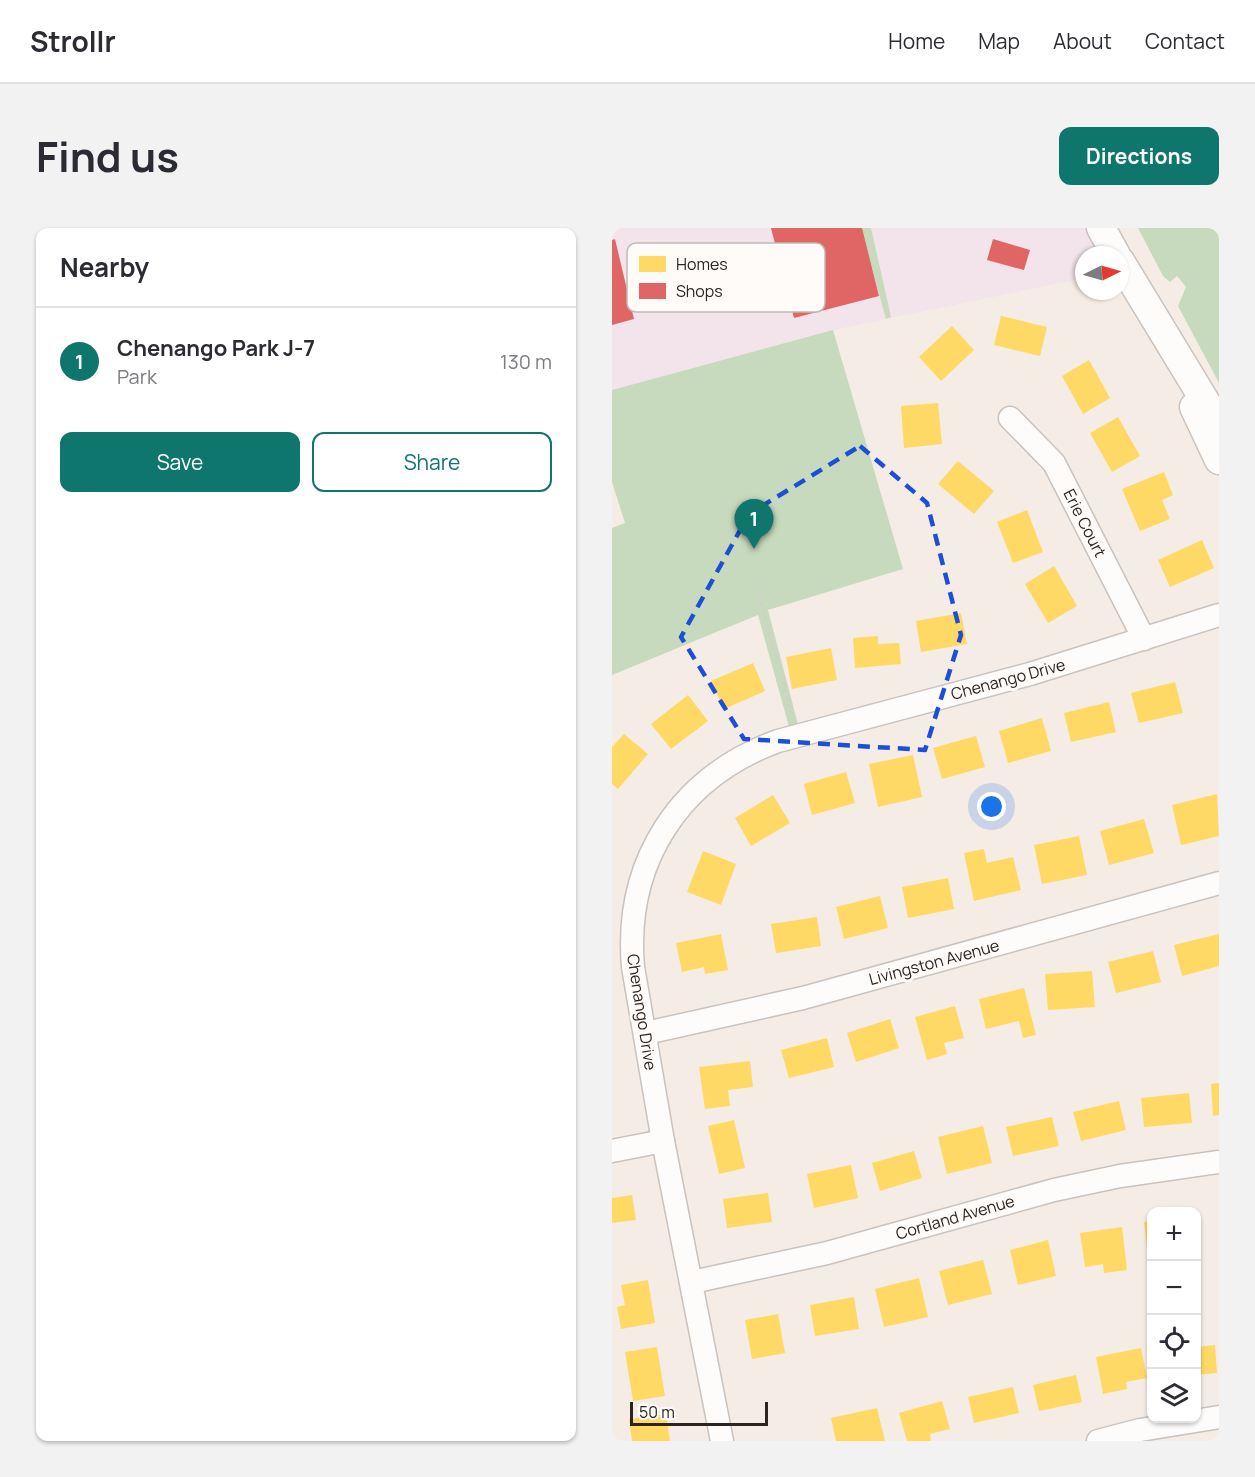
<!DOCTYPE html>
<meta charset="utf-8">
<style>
:root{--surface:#fff;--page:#f2f2f3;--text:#2b2b33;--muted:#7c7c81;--line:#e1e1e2;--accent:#0f766e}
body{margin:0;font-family:Manrope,sans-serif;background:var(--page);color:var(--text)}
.controls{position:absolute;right:18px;bottom:18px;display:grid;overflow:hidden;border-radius:12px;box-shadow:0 2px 4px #0004}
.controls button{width:54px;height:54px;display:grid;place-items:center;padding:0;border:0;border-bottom:2px solid var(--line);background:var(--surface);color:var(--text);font:30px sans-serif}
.compass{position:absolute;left:463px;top:18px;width:54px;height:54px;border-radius:50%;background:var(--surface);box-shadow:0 2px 4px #0004;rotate:85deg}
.scale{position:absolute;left:18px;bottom:15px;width:138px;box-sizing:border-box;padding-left:6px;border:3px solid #2b2521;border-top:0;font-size:16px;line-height:21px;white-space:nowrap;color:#2b2521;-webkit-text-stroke:4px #fefbf9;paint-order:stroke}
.you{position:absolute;left:380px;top:579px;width:21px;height:21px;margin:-15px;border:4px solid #fff;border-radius:50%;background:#1a73e8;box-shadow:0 0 0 9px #1a73e833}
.badge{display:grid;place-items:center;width:39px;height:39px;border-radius:50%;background:var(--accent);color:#fff;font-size:20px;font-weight:700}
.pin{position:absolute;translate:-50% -50px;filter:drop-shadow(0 2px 3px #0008)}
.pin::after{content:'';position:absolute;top:32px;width:21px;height:18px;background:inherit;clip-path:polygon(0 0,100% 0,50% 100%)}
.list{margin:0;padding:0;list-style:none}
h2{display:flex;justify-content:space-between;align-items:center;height:78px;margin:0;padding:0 24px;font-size:26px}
h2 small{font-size:20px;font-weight:400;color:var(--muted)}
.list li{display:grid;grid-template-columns:39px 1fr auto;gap:18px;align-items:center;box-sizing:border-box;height:108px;padding:0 24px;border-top:2px solid var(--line)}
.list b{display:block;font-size:22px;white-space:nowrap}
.list p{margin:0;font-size:20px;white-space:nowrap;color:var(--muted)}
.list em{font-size:20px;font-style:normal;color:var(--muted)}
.actions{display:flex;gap:12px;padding:18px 24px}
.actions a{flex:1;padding:14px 0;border:2px solid var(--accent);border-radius:12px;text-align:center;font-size:21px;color:var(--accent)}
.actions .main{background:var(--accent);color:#fff}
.icon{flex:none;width:33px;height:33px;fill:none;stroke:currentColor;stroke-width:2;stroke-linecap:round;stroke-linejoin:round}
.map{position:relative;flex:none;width:607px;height:1213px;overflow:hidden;border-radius:12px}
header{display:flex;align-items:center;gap:36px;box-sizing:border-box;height:84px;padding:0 30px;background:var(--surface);border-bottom:2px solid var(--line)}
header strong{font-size:28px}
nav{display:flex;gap:33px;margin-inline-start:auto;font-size:21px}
.intro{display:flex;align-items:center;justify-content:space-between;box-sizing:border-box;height:144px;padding:0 36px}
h1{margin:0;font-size:42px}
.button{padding:15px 27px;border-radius:12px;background:var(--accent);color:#fff;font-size:21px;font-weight:700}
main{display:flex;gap:36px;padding:0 36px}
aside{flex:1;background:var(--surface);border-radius:12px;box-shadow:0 2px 4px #0004}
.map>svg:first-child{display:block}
.industrial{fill:#f2e4ea}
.green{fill:#c8dabd}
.homes{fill:#ffd966}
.shops{fill:#e06666}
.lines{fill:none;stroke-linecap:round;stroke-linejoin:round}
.minor-casing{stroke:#c9c2bd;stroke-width:25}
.major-casing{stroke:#c9c2bd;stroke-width:31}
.path{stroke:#d1cecc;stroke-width:3;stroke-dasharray:3 4.5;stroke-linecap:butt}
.minor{stroke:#fefcfb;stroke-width:22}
.major{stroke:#fefcfb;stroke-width:28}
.marked{fill:none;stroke:#1d4ed8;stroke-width:4.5;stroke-dasharray:12 8;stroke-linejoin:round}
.labels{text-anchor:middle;stroke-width:6;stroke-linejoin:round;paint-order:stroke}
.street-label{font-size:16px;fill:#2b2521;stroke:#fefbf9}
.key{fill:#fefbf9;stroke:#bfbbb8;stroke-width:1.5}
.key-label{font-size:16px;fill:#2b2521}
</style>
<header>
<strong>Strollr</strong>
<nav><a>Home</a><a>Map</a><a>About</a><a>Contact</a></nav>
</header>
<div class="intro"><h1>Find us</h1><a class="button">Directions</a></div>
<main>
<aside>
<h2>Nearby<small></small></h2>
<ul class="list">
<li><span class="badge">1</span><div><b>Chenango Park J-7</b><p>Park</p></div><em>130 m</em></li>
</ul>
<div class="actions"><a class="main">Save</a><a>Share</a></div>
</aside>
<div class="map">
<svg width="607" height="1213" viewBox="0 0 607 1213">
<rect width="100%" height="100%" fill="#f5ece5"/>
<path class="industrial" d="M0,0H488L504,27H472V50L221,102L0,162Z"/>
<g class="green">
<path d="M249,0H259L279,89L274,91Z"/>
<path d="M526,0H607V155L566,78L574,59L565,48L558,54L551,48Z"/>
<path d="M221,102L291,341L156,382L188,504L179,506L146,387L0,447V300L13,295L0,254V162Z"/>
</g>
<g class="homes">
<path d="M389,88L435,99L428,128L382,117Z"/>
<path d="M340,98L362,122L329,153L307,129Z"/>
<path d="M477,132L498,170L471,186L450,148Z"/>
<path d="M326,175L330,216L292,220L289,178Z"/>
<path d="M506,189L528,228L500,244L478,205Z"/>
<path d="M346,233L382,263L362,286L326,256Z"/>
<path d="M552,244L561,267L550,272L558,291L528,303L510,261Z"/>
<path d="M415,282L431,324L401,335L385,294Z"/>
<path d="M590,312L602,340L558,359L546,332Z"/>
<path d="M442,338L465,378L436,395L413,356Z"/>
<path d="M349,385L355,416L309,424L304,393Z"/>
<path d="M266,408V416L287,415L289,436L243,440L241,410Z"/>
<path d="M219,420L225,452L180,461L174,429Z"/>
<path d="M141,435L153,463L112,481L99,453Z"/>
<path d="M563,454L571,485L527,495L519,465Z"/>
<path d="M76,467L96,493L59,521L39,496Z"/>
<path d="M497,474L504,504L459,514L452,485Z"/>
<path d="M430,490L439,523L396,535L387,503Z"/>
<path d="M12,506L36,526L6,561L0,556V519Z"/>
<path d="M364,508L373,539L330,551L321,520Z"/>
<path d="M301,527L310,569L266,579L257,536Z"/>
<path d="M234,544L243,575L200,587L192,556Z"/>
<path d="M605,566L607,608L569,617L560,577Z"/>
<path d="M161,567L178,595L139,618L123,590Z"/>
<path d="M532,591L542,625L497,637L488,603Z"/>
<path d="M467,608L475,647L430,656L422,617Z"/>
<path d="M372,621L375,635L401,629L409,662L362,673L352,625Z"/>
<path d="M91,623L124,636L109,677L75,664Z"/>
<path d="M336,650L342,681L296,690L290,659Z"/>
<path d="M268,668L276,700L232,711L224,679Z"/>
<path d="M205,689L209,718L164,725L159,696Z"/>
<path d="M109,706L116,742L93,746L92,739L70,744L64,715Z"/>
<path d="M607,706V738L570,748L562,717Z"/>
<path d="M541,723L549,754L504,765L496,734Z"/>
<path d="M480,743L483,779L436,782L433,746Z"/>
<path d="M412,760L424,807L411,810L407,793L374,801L367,771Z"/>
<path d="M343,778L352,810L332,815L335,826L315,832L303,789Z"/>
<path d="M278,791L287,820L244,834L235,805Z"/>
<path d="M215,810L222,839L177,850L169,822Z"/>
<path d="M138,833L141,859L116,862L118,878L93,881L87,839Z"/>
<path d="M607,855V887L601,888L599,856Z"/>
<path d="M577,865L580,895L532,899L529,870Z"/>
<path d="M507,873L514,902L469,913L461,884Z"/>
<path d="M440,889L447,918L401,928L394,899Z"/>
<path d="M122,892L133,940L107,946L96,898Z"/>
<path d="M371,898L380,935L335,946L326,909Z"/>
<path d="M302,923L310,950L268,963L260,935Z"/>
<path d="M239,937L246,970L202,980L195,946Z"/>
<path d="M156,965L160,994L115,1000L111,971Z"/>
<path d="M20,967L24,992L0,995V970Z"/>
<path d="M540,993V1031H536L532,994Z"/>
<path d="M510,999L515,1042L492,1045L491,1036L473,1039L468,1005Z"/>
<path d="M436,1012L444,1048L406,1057L398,1022Z"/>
<path d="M371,1032L380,1066L336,1077L327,1043Z"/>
<path d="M307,1050L316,1089L272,1099L263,1061Z"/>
<path d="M36,1052L43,1095L9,1101L5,1079L13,1077L9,1057Z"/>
<path d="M242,1069L247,1101L203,1108L198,1077Z"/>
<path d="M166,1086L173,1125L140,1131L133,1092Z"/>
<path d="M603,1117L605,1145L584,1147V1119Z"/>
<path d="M45,1119L53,1168L21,1173L13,1124Z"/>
<path d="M529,1120L535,1150L514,1154L515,1161L491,1166L484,1129Z"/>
<path d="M464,1147L470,1174L427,1183L421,1157Z"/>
<path d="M401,1159L407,1185L362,1195L356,1169Z"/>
<path d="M330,1173L338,1201L318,1206L319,1213H295L287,1185Z"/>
<path d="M265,1180L273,1213H224L219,1190Z"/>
<path d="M54,1186L58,1213H20L17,1191Z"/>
</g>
<g class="shops">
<path d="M159,0H250L267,68L182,90Z"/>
<path d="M3,11L22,91L0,97V12Z"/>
<path d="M381,11L418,22L412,42L375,32Z"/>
</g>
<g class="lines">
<defs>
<g id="minor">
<path d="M398,190L442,235L532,411"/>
<path d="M34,805L191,770L607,655"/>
<path d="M0,923L51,913"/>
<path d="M80,1054L215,1025L442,962L508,948L607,934"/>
<path d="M110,1213L51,913L21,739C12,634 67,549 166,513L418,446L607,387"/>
<path d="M486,1213L528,1202L607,1189"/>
</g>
<g id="major">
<path d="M489,0L504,27"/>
<path d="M508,33L607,196"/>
<path d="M582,179L607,232"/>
</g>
</defs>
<use href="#minor" class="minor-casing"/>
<use href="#major" class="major-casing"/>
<path class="path" d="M145,360L180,489"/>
<use href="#minor" class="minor"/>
<use href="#major" class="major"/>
</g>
<path class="marked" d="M248,218L315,275L349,407L313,522L132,511L69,409L137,286Z"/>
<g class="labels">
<g class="street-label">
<text transform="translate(473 295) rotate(63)" y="6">Erie Court</text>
<text transform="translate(396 451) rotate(-15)" y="6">Chenango Drive</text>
<text transform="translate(322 734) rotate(-15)" y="6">Livingston Avenue</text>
<text transform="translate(30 784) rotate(81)" y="6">Chenango Drive</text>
<text transform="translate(343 989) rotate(-16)" y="6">Cortland Avenue</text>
</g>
</g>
<rect x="15" y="15" width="198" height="69" rx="9" class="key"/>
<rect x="27" y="28" width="27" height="16" fill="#ffd966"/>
<rect x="27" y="55" width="27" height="16" fill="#e06666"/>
<g class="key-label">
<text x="64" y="42">Homes</text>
<text x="64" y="69">Shops</text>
</g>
</svg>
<div class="controls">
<button>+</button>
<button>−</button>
<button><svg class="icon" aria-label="locate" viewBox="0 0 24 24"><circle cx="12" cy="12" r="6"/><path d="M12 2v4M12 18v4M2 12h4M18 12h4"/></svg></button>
<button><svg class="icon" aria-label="layers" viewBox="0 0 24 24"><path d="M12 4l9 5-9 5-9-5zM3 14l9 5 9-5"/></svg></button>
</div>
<svg class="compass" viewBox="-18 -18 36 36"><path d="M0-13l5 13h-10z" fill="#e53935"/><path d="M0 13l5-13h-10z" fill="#7c7c81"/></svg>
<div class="scale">50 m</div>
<div class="you"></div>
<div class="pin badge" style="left:142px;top:321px">1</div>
</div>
</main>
